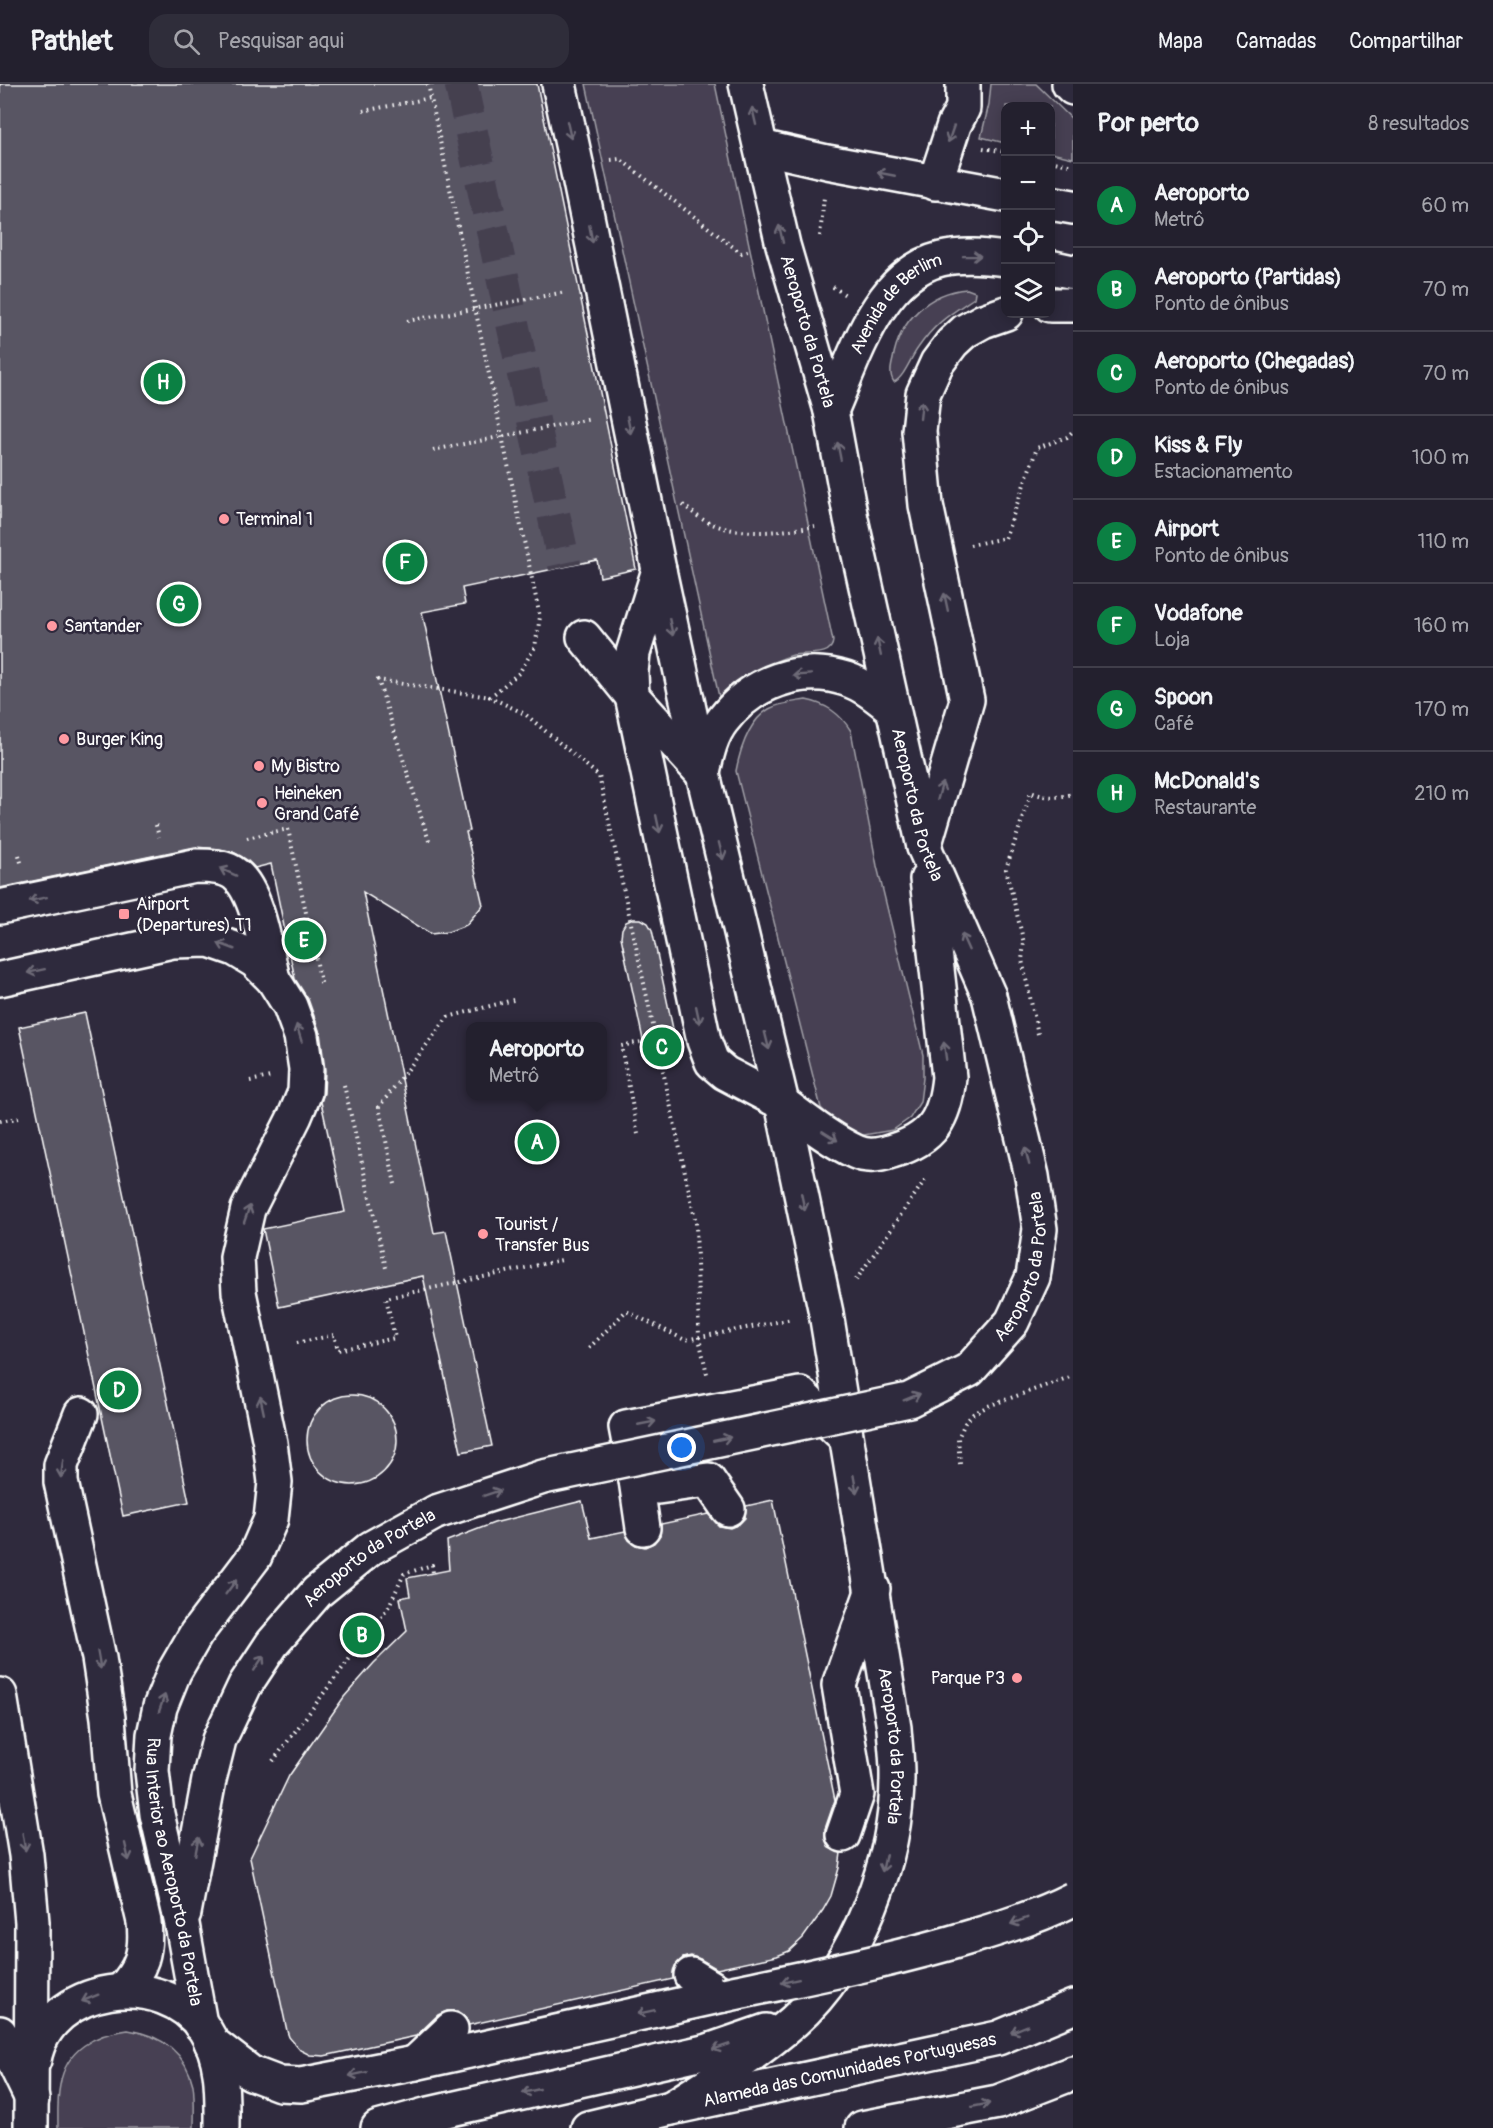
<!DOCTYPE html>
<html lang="pt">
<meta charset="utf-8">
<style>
:root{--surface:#23202e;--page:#2f2d3a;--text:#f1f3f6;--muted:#a3a3aa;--line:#403e4a;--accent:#0b8043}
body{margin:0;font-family:Pangolin,sans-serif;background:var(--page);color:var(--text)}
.controls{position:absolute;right:18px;top:18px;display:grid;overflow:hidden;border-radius:12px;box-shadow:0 3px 15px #0003}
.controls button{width:54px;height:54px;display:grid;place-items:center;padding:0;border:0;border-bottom:2px solid var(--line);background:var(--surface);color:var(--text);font:30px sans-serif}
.you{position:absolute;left:682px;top:1364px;width:21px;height:21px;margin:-15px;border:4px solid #fff;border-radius:50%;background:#1a73e8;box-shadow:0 0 0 9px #1a73e833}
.badge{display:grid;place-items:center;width:39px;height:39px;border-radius:50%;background:var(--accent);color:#fff;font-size:20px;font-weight:700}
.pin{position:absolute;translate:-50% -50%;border:3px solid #fff;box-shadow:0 2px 6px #0006}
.popup{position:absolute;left:466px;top:938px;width:141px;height:78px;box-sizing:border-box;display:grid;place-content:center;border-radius:12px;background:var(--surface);filter:drop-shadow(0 2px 4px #0005);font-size:20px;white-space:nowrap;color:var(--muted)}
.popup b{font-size:22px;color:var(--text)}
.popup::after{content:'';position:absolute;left:50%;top:100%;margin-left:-12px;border:12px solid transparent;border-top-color:var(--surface)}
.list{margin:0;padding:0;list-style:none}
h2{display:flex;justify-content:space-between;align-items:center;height:78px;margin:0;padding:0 24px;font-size:26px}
h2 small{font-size:20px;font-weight:400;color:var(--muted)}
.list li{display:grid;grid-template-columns:39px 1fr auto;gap:18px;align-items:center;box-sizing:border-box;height:84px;padding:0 24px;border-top:2px solid var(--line)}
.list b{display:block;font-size:22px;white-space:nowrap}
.list p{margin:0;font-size:20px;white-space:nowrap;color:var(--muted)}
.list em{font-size:20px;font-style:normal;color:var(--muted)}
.icon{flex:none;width:33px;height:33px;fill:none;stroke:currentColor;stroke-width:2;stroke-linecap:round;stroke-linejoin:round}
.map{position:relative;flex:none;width:1073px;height:2044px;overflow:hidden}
header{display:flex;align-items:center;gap:36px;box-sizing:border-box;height:84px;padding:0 30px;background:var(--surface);border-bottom:2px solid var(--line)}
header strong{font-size:28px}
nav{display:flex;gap:33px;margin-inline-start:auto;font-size:21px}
.search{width:420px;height:54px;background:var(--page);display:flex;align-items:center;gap:15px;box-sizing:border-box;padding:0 21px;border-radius:18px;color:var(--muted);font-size:22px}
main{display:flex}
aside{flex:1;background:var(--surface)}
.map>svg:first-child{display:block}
.green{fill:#464152;stroke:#a2a0a8;stroke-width:1.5}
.building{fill:#595564;stroke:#fff;stroke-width:1.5}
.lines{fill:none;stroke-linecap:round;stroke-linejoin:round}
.minor-tunnel{stroke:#443f50;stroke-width:33;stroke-dasharray:33 16;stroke-linecap:butt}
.minor-casing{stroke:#fff;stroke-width:38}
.major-casing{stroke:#fff;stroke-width:38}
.path{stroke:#fff;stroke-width:4;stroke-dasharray:1.5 4.5;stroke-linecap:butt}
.minor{stroke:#2f2a3d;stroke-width:33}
.major{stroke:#2f2a3d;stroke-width:33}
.major-bridge-casing{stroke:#fff;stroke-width:38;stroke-linecap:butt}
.major-bridge{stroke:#2f2a3d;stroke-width:33}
.oneway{stroke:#6d6a77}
.poi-dot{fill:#ff9aa2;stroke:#2f2a3d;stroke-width:2}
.labels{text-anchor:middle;stroke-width:5;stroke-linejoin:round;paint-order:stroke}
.street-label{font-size:18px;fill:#fff;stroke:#2f2a3d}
.poi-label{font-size:18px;fill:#fff;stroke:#2f2a3d;text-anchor:start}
</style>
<header>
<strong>Pathlet</strong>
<div class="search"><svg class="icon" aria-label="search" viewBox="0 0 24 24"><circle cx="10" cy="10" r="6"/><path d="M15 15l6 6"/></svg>Pesquisar aqui</div>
<nav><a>Mapa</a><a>Camadas</a><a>Compartilhar</a></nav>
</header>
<main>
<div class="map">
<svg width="1073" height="2044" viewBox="0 0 1073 2044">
<rect width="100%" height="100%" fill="#2f2a3d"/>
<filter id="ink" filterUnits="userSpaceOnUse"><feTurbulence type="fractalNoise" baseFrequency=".0167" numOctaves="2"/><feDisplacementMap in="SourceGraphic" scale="12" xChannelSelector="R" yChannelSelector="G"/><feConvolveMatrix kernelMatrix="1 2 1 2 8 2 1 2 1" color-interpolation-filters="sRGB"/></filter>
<g filter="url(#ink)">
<g class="green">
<path d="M586,0H715L833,557C832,574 806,568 793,571C765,579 742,596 719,613Z"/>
<path d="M991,0H1036L1073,36V74L1051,69L1050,22H1006L1005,59L981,53L989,20Z"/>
<path d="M967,205L975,208L974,214C949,231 935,239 918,264C911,273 904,294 894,298C889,291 891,283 893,275C899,237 929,208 967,205Z"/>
<path d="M806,616C826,620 840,629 851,647L877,782L923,971V994L920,1018L910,1034L893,1046L858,1052L841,1044L821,1024L736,687C740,666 749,637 769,625C779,619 794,618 806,616Z"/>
<path d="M128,1946C160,1951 185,1967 193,2001C195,2014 194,2030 194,2044H58C58,2030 57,2015 60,2001C66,1965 95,1950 128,1946Z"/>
</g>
<g class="building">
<path d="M0,0H537L636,485L600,493L597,476L462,504L465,520L422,528L470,747L466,748L483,821L466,841L448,848L431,850L363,808L434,1149L446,1147L492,1362L461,1368L423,1192L279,1223L263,1145L345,1128L321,1018L324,1009L325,986L320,949L308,915L295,895L271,780L255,784L247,776L233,768L219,765L195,763L0,804Z"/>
<path d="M633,835H641L648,839L652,846L676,959L677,966L675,972L670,977L664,980L655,979L648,973L645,965L621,853L622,845L626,838Z"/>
<path d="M85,929L189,1418L123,1432L19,943Z"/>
<circle cx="352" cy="1356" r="45"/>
<path d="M773,1416L835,1716L825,1745V1754L829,1764L841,1769L839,1784L831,1812L823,1826L803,1854L789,1867L777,1872L717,1885L700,1875L691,1872L683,1874L675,1882L673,1895L469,1941L464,1932L457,1927H447L438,1931L416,1952L324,1972L310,1971L300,1966L289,1953L287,1947L250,1774L289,1692L344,1613L374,1579L407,1547L400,1514L410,1512L407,1494L449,1486L447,1457L494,1439L582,1417L591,1454L625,1447L629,1456L636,1461L645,1463L654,1459L660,1451L661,1440L708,1430L719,1442L730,1444L739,1440L745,1434L746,1422Z"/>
</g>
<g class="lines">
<path class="minor-tunnel" d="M461,0L565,483"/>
<defs>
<g id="minor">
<path d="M1069,0L1073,4"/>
<path d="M935,99L954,41L963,24V0"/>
<path d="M1050,221H1073"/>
<path d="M659,486L633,569L631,588L632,612L704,957L712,978L725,989L782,1019"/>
<path d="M584,553L632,612L703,690"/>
<path d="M924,763L967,616L926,421L919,347L923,310L937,279L952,259L965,247L983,237L1006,229"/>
<path d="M0,823L195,782C208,782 226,782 236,791C258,809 266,867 273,895"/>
<path d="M81,1330L61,1381V1398L99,1574L108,1634L114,1710L144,1838C147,1868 142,1884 122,1906"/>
<path d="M636,1396L643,1444"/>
<path d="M728,1425L708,1396L658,1403L636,1396L626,1343L800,1310L843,1351"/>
<path d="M843,1751L857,1710L839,1601L873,1505"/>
<path d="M691,1891L724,1911"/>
<path d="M0,1949L32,2015"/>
<path d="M415,1979L451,1945"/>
</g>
<g id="major">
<path id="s1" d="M559,0L579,93L659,486L703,690L782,1019L826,1229L894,1644C895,1659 897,1674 897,1689C898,1773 858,1880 794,1937C756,1970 714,1997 671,2024"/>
<path id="s2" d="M746,0L783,161L831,327L851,435L924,763L989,912"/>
<path d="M761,63L827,78L1006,111"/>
<path d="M1050,119L1073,123"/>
<path d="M1050,183L1073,188"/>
<path id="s3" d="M831,327C854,275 878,190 941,175C962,170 984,172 1006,175"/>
<path d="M703,688C707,670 711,651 723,636C751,599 800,580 846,595C864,601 878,613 893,625"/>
<path id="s4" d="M0,895L173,857L209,856L235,865L255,877L273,895L290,922L301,952L306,985L305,1008L295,1032L248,1125L237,1173L239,1208L270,1359L275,1398L271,1435L255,1472L196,1550L174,1588L160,1623L154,1651L152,1687L157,1730L182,1840L200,1940"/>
<path d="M782,1019C805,1036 830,1056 856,1068C867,1073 881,1071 892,1067C933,1055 945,1034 949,993L927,795"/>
<path d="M0,1611L26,1771L32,1838L31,2044"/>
<path id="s5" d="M184,1829L209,1696L219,1656L245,1601L272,1560L317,1508L371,1464L436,1428"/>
<path d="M211,1958L251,1989L280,2000L301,2001L415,1979L724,1911"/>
<path d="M34,1976C48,1899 164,1883 205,1946C224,1976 222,2010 222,2044"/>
<path d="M378,2044L429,2030L708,1967L766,1947"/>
<path id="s6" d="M588,2044L671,2024L998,1954L1073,1923"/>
<path d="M862,2044L998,2018L1073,1989"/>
</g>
</defs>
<use href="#minor" class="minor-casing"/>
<use href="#major" class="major-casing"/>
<g class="path">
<path d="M428,0L540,533L535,563L519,589L490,613L525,630L599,692L696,1139L699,1254L707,1290"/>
<path d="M363,27L431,14"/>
<path d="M983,64L1006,68"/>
<path d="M611,76L620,75L741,169L748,167"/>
<path d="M1050,77L1073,82"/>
<path d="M820,152L824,113"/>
<path d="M833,203L847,212"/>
<path d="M407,237L566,208"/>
<path d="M433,366L591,335"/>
<path d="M683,421C691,427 700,435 710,439C741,453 782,448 815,442"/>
<path d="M970,461L1005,454L1037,364L1067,353L1073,347"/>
<path d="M156,741L159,753"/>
<path d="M247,754L288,745L322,903"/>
<path d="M429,757L378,596L490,613"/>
<path d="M19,771L22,782"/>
<path d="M1038,950L1022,876L1024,859L1006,785L1031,708C1045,714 1058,714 1073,710"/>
<path d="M250,997L270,993"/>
<path d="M344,1001L386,1184"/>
<path d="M0,1037L19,1034"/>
<path d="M638,1050L621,962L656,955"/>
<path d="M395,1100L379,1023L448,933L517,915"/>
<path d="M856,1196L927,1093"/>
<path d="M297,1259L334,1251L338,1266L395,1254L386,1214L562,1176"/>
<path d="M589,1264L626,1227L685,1256L792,1235"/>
<path d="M960,1380L958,1354L965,1339L973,1330L988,1322L1073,1292"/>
<path d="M273,1677L389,1522L404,1490L432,1481L433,1489"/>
</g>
<use href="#minor" class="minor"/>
<use href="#major" class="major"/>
<defs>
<g id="major-bridge">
<path id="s7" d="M436,1428L543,1393L909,1316L969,1286L1012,1238L1033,1193L1040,1145L1032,1092L989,912"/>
<path d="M724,1911C808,1893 892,1877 974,1852C1008,1842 1042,1831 1073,1815"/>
</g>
</defs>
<use href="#major-bridge" class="major-bridge-casing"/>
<use href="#major-bridge" class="major-bridge"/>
</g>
<defs><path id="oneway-shaft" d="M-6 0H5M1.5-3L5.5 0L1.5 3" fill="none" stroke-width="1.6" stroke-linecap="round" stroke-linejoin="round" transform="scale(1.5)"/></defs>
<g class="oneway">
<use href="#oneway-shaft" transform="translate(754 32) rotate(-103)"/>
<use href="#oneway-shaft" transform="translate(569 46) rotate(77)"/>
<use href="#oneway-shaft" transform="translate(951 50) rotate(109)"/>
<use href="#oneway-shaft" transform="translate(886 90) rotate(-169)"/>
<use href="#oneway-shaft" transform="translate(591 150) rotate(79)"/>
<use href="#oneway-shaft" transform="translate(781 150) rotate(-103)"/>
<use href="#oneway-shaft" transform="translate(972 172) rotate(-1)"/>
<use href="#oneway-shaft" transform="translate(921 326) rotate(-84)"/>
<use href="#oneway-shaft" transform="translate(629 341) rotate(79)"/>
<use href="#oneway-shaft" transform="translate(839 367) rotate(-101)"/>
<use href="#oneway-shaft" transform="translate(946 518) rotate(-102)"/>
<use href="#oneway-shaft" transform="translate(671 543) rotate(78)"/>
<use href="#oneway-shaft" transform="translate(879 563) rotate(-102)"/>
<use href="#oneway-shaft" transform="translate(802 591) rotate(176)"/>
<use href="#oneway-shaft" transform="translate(940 707) rotate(-74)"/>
<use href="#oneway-shaft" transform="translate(658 740) rotate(78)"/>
<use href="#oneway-shaft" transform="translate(721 767) rotate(76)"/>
<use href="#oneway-shaft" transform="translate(228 788) rotate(-156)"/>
<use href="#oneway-shaft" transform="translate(38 815) rotate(168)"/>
<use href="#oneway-shaft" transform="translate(965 858) rotate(-114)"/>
<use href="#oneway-shaft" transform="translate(226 862) rotate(-159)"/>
<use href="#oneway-shaft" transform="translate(36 887) rotate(168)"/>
<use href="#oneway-shaft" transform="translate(698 931) rotate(78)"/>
<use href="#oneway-shaft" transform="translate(299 949) rotate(-107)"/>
<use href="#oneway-shaft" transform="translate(767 957) rotate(76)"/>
<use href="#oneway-shaft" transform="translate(945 967) rotate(-98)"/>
<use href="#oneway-shaft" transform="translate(830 1052) rotate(32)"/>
<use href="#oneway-shaft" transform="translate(1027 1072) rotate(-104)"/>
<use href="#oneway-shaft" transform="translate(803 1118) rotate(78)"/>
<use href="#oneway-shaft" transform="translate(247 1130) rotate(-71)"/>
<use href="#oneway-shaft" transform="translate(912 1313) rotate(-22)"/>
<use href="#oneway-shaft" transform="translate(262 1321) rotate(-102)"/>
<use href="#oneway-shaft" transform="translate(647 1339) rotate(-11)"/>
<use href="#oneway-shaft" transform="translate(722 1355) rotate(-12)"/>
<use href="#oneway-shaft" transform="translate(62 1385) rotate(98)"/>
<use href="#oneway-shaft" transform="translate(855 1400) rotate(80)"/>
<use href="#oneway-shaft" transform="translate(492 1409) rotate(-19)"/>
<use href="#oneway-shaft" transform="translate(231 1503) rotate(-53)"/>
<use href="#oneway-shaft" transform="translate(99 1576) rotate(80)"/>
<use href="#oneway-shaft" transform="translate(259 1579) rotate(-57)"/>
<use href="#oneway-shaft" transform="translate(162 1619) rotate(-71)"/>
<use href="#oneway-shaft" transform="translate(24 1758) rotate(81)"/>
<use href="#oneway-shaft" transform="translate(197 1762) rotate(-79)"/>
<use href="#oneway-shaft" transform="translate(127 1768) rotate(77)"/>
<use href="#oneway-shaft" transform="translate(884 1779) rotate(102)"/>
<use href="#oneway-shaft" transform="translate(1019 1837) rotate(159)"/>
<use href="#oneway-shaft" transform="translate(790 1897) rotate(168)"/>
<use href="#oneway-shaft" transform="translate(90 1914) rotate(158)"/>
<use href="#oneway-shaft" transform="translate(646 1928) rotate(168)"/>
<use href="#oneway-shaft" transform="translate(1019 1945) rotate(157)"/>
<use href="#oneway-shaft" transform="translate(721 1963) rotate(162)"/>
<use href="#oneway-shaft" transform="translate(358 1990) rotate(168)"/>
<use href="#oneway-shaft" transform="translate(531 2007) rotate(167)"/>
<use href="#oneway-shaft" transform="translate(981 2021) rotate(-11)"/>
</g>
</g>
<g class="poi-dot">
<circle cx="224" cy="435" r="6"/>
<circle cx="52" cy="542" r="6"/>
<circle cx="64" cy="655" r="6"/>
<circle cx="259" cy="682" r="6"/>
<circle cx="262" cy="719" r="6"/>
<rect x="118" y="824" width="12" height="12" rx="3"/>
<circle cx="483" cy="1150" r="6"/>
<circle cx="1017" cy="1594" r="6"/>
</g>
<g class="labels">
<g class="street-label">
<text dy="6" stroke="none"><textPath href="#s3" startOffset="129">Avenida de Berlim</textPath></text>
<text dy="6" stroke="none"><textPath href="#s2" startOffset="255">Aeroporto da Portela</textPath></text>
<text dy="6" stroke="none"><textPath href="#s2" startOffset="741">Aeroporto da Portela</textPath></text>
<text dy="6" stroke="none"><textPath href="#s7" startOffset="675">Aeroporto da Portela</textPath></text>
<text dy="6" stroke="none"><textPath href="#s5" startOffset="418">Aeroporto da Portela</textPath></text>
<text dy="6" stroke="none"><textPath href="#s1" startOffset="1696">Aeroporto da Portela</textPath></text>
<text dy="6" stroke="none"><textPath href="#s4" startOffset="1242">Rua Interior ao Aeroporto da Portela</textPath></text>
<text dy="6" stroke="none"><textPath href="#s6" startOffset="268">Alameda das Comunidades Portuguesas</textPath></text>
</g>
<g class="poi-label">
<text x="236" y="441">Terminal 1</text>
<text x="64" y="548">Santander</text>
<text x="76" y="661">Burger King</text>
<text x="271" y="688">My Bistro</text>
<text x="274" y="715">Heineken<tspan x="274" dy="21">Grand Café</tspan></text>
<text x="136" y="826">Airport<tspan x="136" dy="21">(Departures) T1</tspan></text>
<text x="495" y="1146">Tourist /<tspan x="495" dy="21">Transfer Bus</tspan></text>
<text x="1005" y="1600" text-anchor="end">Parque P3</text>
</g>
</g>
</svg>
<div class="controls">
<button>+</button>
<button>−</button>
<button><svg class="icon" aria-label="locate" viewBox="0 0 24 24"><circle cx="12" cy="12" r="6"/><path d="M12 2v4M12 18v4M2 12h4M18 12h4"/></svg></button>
<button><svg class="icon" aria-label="layers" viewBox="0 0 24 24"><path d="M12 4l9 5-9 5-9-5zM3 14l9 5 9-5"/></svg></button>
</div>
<div class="you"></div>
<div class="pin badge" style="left:537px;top:1058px">A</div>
<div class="popup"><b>Aeroporto</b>Metrô</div>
<div class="pin badge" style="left:362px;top:1551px">B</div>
<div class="pin badge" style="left:662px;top:963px">C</div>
<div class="pin badge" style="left:119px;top:1306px">D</div>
<div class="pin badge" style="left:304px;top:856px">E</div>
<div class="pin badge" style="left:405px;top:478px">F</div>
<div class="pin badge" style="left:179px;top:520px">G</div>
<div class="pin badge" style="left:163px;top:298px">H</div>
</div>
<aside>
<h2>Por perto<small>8 resultados</small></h2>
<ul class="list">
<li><span class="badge">A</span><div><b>Aeroporto</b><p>Metrô</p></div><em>60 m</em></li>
<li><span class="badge">B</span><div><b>Aeroporto (Partidas)</b><p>Ponto de ônibus</p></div><em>70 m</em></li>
<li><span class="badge">C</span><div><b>Aeroporto (Chegadas)</b><p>Ponto de ônibus</p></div><em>70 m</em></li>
<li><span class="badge">D</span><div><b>Kiss &amp; Fly</b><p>Estacionamento</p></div><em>100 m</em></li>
<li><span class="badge">E</span><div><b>Airport</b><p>Ponto de ônibus</p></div><em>110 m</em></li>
<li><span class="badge">F</span><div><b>Vodafone</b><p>Loja</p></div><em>160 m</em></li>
<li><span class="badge">G</span><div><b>Spoon</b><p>Café</p></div><em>170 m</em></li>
<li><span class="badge">H</span><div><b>McDonald's</b><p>Restaurante</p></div><em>210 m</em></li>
</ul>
</aside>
</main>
